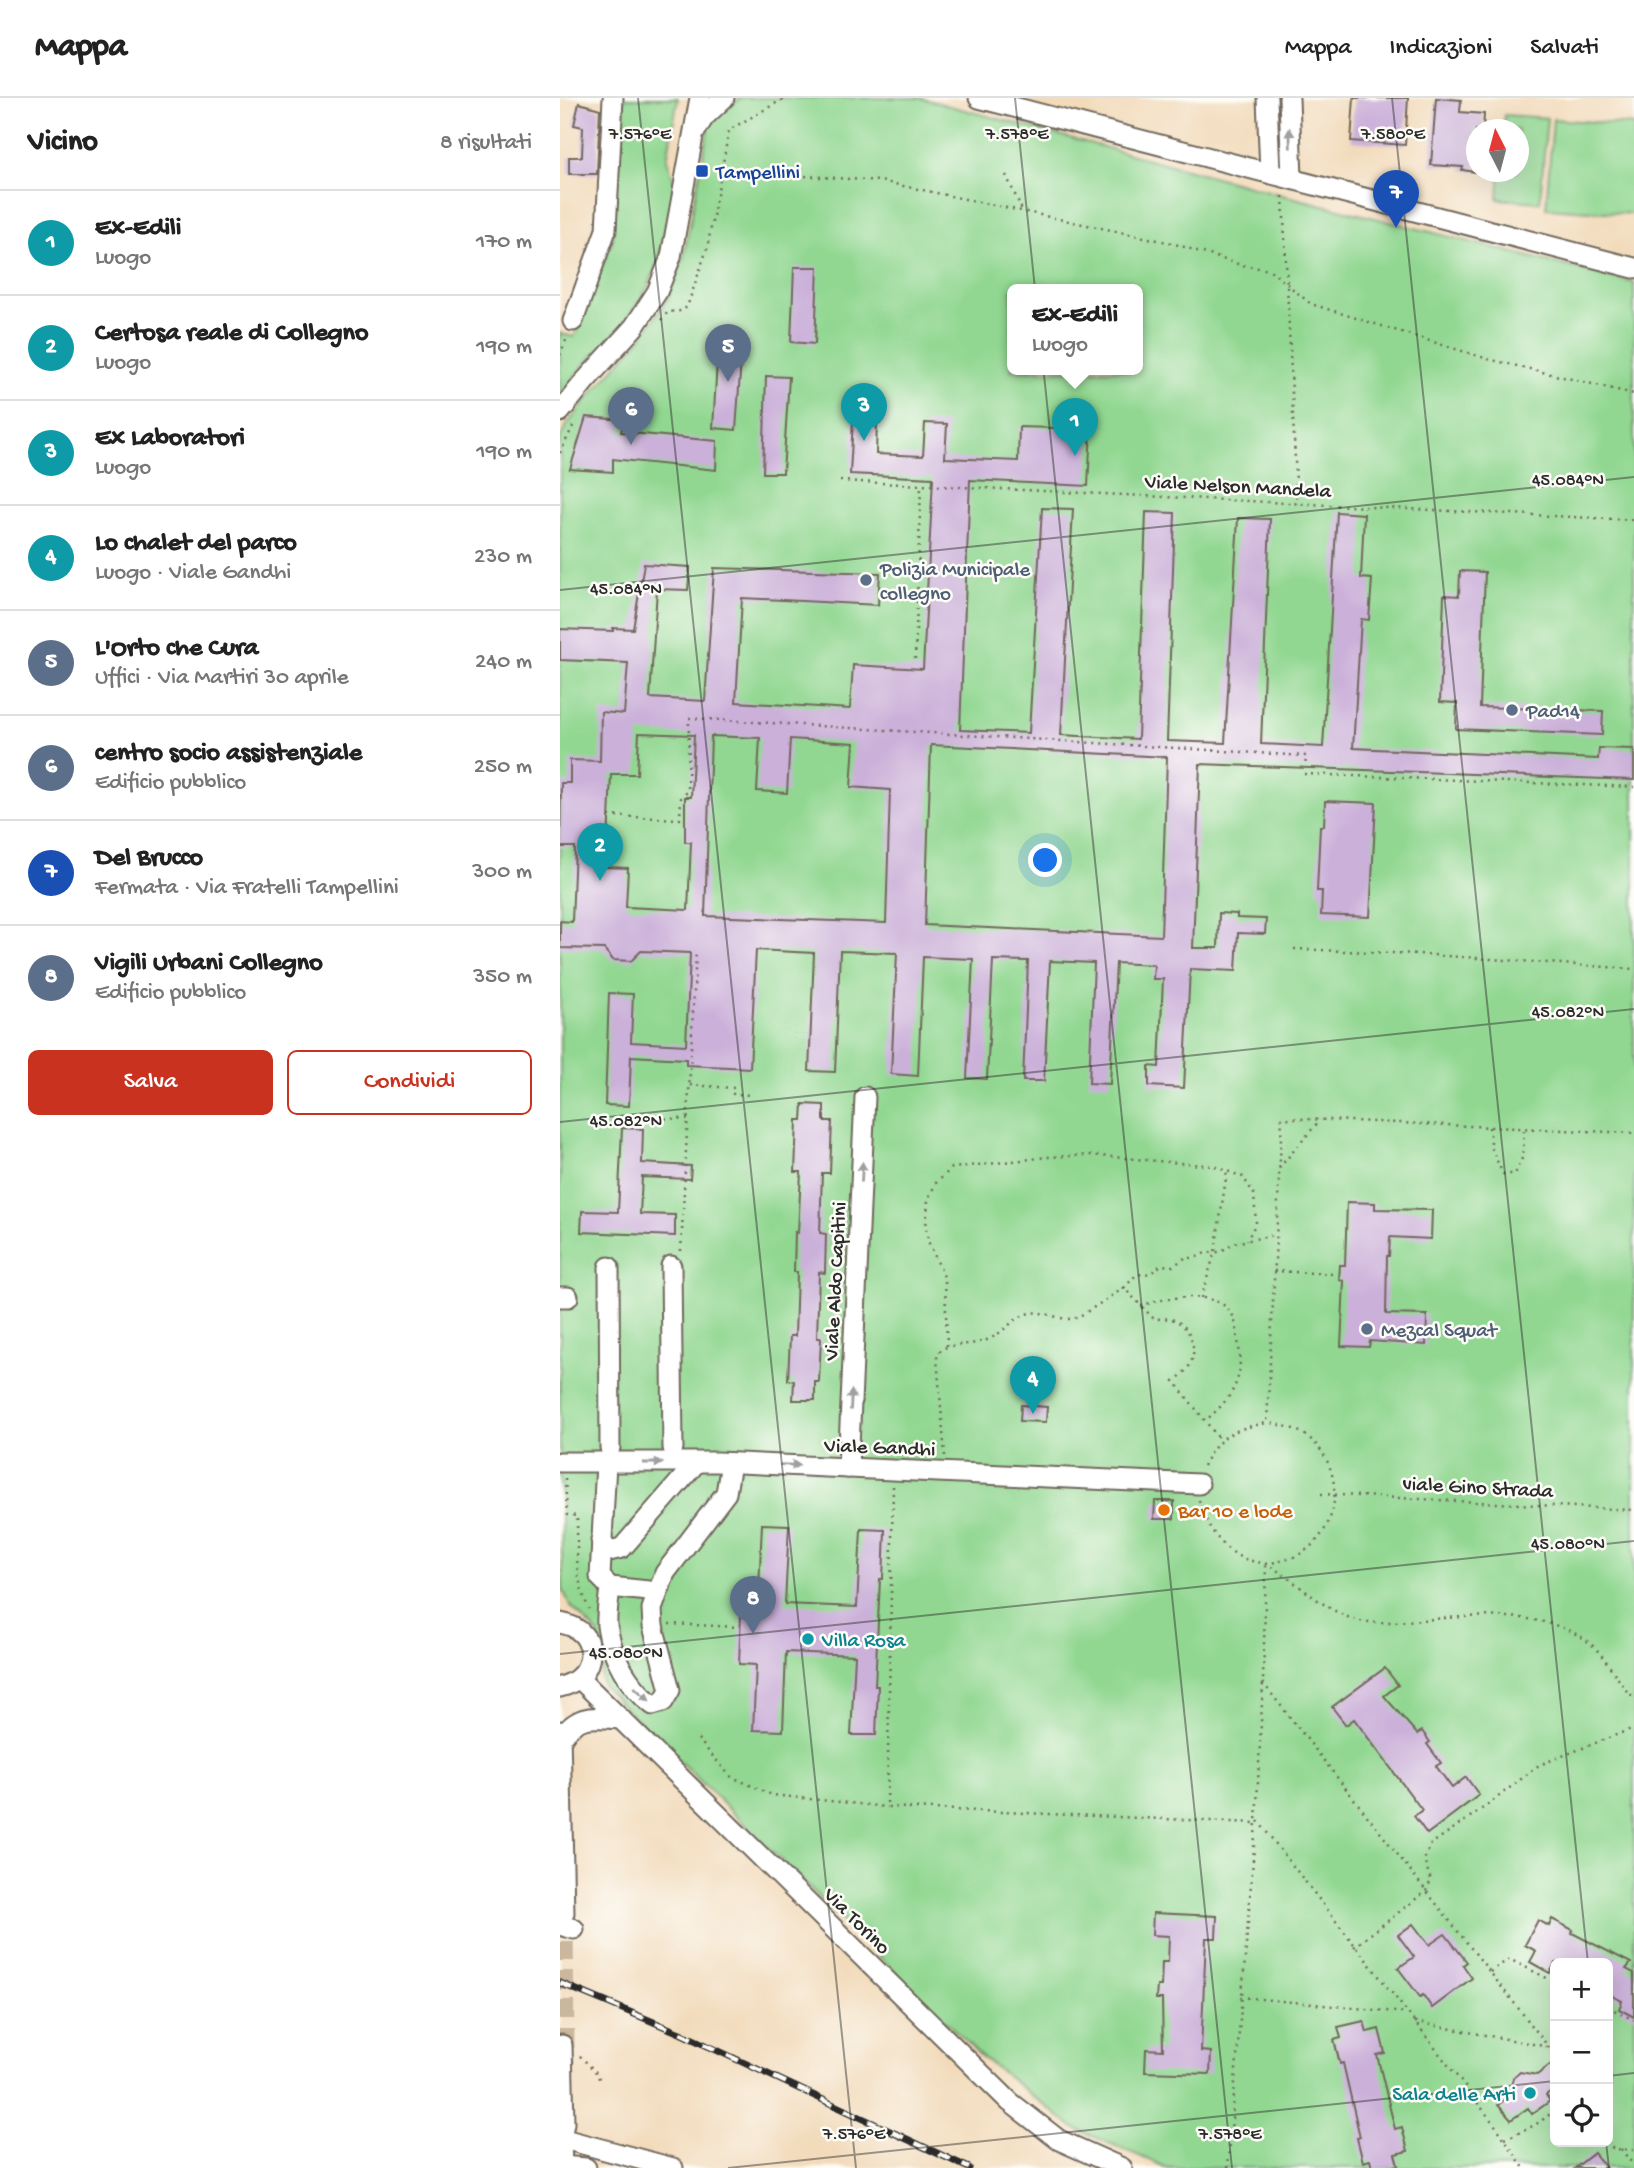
<!DOCTYPE html>
<html lang="it">
<meta charset="utf-8">
<style>
:root{--surface:#fff;--page:#f6f6f6;--text:#222;--muted:#767676;--line:#e0e0e0;--accent:#c8321e}
body{margin:0;font-family:"Gochi Hand",sans-serif;background:var(--page);color:var(--text)}
.controls{position:absolute;right:21px;bottom:21px;display:grid;overflow:hidden;border-radius:10px;box-shadow:0 7px 28px #0002}
.controls button{width:63px;height:63px;display:grid;place-items:center;padding:0;border:0;border-bottom:2px solid var(--line);background:var(--surface);color:var(--text);font:35px sans-serif}
.compass{position:absolute;left:906px;top:21px;width:63px;height:63px;border-radius:50%;background:var(--surface);box-shadow:0 7px 28px #0002;rotate:354deg}
.you{position:absolute;left:486px;top:763px;width:24px;height:24px;margin:-18px;border:5px solid #fff;border-radius:50%;background:#1a73e8;box-shadow:0 0 0 10px #1a73e833}
.badge{display:grid;place-items:center;width:46px;height:46px;border-radius:50%;background:var(--accent);color:#fff;font-size:23px;font-weight:700}
.pin{position:absolute;translate:-50% -58px;filter:drop-shadow(0 2px 4px #0008)}
.pin::after{content:'';position:absolute;top:37px;width:24px;height:21px;background:inherit;clip-path:polygon(0 0,100% 0,50% 100%)}
.popup{position:absolute;left:447px;top:186px;width:136px;height:91px;box-sizing:border-box;display:grid;place-content:center;border-radius:10px;background:var(--surface);filter:drop-shadow(0 2px 5px #0005);font-size:23px;white-space:nowrap;color:var(--muted)}
.popup b{font-size:26px;color:var(--text)}
.popup::after{content:'';position:absolute;left:50%;top:100%;margin-left:-14px;border:14px solid transparent;border-top-color:var(--surface)}
.list{margin:0;padding:0;list-style:none}
h2{display:flex;justify-content:space-between;align-items:center;height:91px;margin:0;padding:0 28px;font-size:30px}
h2 small{font-size:23px;font-weight:400;color:var(--muted)}
.list li{display:grid;grid-template-columns:46px 1fr auto;gap:21px;align-items:center;box-sizing:border-box;height:105px;padding:0 28px;border-top:2px solid var(--line)}
.list b{display:block;font-size:26px;white-space:nowrap}
.list p{margin:0;font-size:23px;white-space:nowrap;color:var(--muted)}
.list em{font-size:23px;font-style:normal;color:var(--muted)}
.actions{display:flex;gap:14px;padding:21px 28px}
.actions a{flex:1;padding:16px 0;border:2px solid var(--accent);border-radius:10px;text-align:center;font-size:24px;color:var(--accent)}
.actions .main{background:var(--accent);color:#fff}
.icon{flex:none;width:38px;height:38px;fill:none;stroke:currentColor;stroke-width:2;stroke-linecap:round;stroke-linejoin:round}
.map{position:relative;flex:none;width:1074px;height:2070px;overflow:hidden}
header{display:flex;align-items:center;gap:42px;box-sizing:border-box;height:98px;padding:0 35px;background:var(--surface);border-bottom:2px solid var(--line)}
header strong{font-size:33px}
nav{display:flex;gap:38px;margin-inline-start:auto;font-size:24px}
main{display:flex}
aside{flex:1;background:var(--surface)}
.map>svg:first-child{display:block}
.green{fill:#91d791;stroke:#5e815e;stroke-width:2;fill-rule:evenodd}
.building{fill:#cbb0d9;fill-rule:evenodd}
.lines{fill:none;stroke-linecap:round;stroke-linejoin:round}
.minor-tunnel{stroke:#cab79d;stroke-width:19;stroke-dasharray:19 10;stroke-linecap:butt}
.minor-casing{stroke:#71685d;stroke-width:23}
.path{stroke:#71685d;stroke-width:2.5;stroke-dasharray:2 5;stroke-linecap:butt}
.minor{stroke:#fff;stroke-width:19}
.rail-casing{stroke:#2b2b2b;stroke-width:7}
.rail{stroke:#fdfcf7;stroke-width:4.5;stroke-dasharray:13;stroke-linecap:butt}
.oneway{fill:#a0a0a0}
.ticks{fill:none;stroke:#2b2b2b;stroke-width:2;stroke-opacity:0.45}
.transit-dot{fill:#1a4fb4;stroke:#fdfcf7;stroke-width:2.5}
.service-dot{fill:#5c6f8a;stroke:#fdfcf7;stroke-width:2.5}
.food-dot{fill:#e8710a;stroke:#fdfcf7;stroke-width:2.5}
.culture-dot{fill:#0f9aa8;stroke:#fdfcf7;stroke-width:2.5}
.labels{text-anchor:middle;stroke-width:5;stroke-linejoin:round;paint-order:stroke}
.transit-label{font-size:21px;fill:#164399;stroke:#fdfcf7;text-anchor:start}
.street-label{font-size:21px;fill:#2b2b2b;stroke:#fdfcf7}
.service-label{font-size:21px;fill:#4e5e75;stroke:#fdfcf7;text-anchor:start}
.food-label{font-size:21px;fill:#c56008;stroke:#fdfcf7;text-anchor:start}
.culture-label{font-size:21px;fill:#0d838f;stroke:#fdfcf7;text-anchor:start}
.ticks-label{font-size:18px;text-anchor:middle;fill:#2b2b2b;stroke:#fdfcf7;stroke-width:5;stroke-linejoin:round;paint-order:stroke}
</style>
<header>
<strong>Mappa</strong>
<nav><a>Mappa</a><a>Indicazioni</a><a>Salvati</a></nav>
</header>
<main>
<aside>
<h2>Vicino<small>8 risultati</small></h2>
<ul class="list">
<li><span class="badge" style="background:#0f9aa8">1</span><div><b>Ex-Edili</b><p>Luogo</p></div><em>170 m</em></li>
<li><span class="badge" style="background:#0f9aa8">2</span><div><b>Certosa reale di Collegno</b><p>Luogo</p></div><em>190 m</em></li>
<li><span class="badge" style="background:#0f9aa8">3</span><div><b>Ex Laboratori</b><p>Luogo</p></div><em>190 m</em></li>
<li><span class="badge" style="background:#0f9aa8">4</span><div><b>Lo chalet del parco</b><p>Luogo · Viale Gandhi</p></div><em>230 m</em></li>
<li><span class="badge" style="background:#5c6f8a">5</span><div><b>L'Orto che Cura</b><p>Uffici · Via Martiri 30 aprile</p></div><em>240 m</em></li>
<li><span class="badge" style="background:#5c6f8a">6</span><div><b>centro socio assistenziale</b><p>Edificio pubblico</p></div><em>250 m</em></li>
<li><span class="badge" style="background:#1a4fb4">7</span><div><b>Del Brucco</b><p>Fermata · Via Fratelli Tampellini</p></div><em>300 m</em></li>
<li><span class="badge" style="background:#5c6f8a">8</span><div><b>Vigili Urbani Collegno</b><p>Edificio pubblico</p></div><em>350 m</em></li>
</ul>
<div class="actions"><a class="main">Salva</a><a>Condividi</a></div>
</aside>
<div class="map">
<svg width="1074" height="2070" viewBox="0 0 1074 2070">
<rect width="100%" height="100%" fill="#fdfcf7"/>
<filter id="ink" filterUnits="userSpaceOnUse"><feTurbulence type="fractalNoise" baseFrequency=".0143" numOctaves="2"/><feDisplacementMap in="SourceGraphic" scale="14" xChannelSelector="R" yChannelSelector="G"/><feConvolveMatrix kernelMatrix="1 2 1 2 8 2 1 2 1" color-interpolation-filters="sRGB"/></filter>
<filter id="wash" filterUnits="userSpaceOnUse"><feTurbulence type="fractalNoise" baseFrequency=".00686" numOctaves="4" result="noise"/><feDisplacementMap in="SourceGraphic" scale="28" xChannelSelector="R" yChannelSelector="G"/><feGaussianBlur stdDeviation="1.57" result="paint"/><feColorMatrix in="noise" values="0 0 0 0 0 0 0 0 0 0 0 0 0 0 0 0 0 1.4 0 .05"/><feComposite in="paint" operator="in"/></filter>
<g filter="url(#wash)">
<rect width="100%" height="100%" fill="#f2daba"/>
<g class="green">
<path d="M64,0H118L107,61L116,89L98,163L88,189L63,227L23,268L0,298V235L14,239L52,144Z"/>
<path d="M180,0H360L723,97L1074,185V2070H607L514,2030L421,1958L43,1588L41,1578L44,1556L38,1536L10,1507L3,1492L0,1376V341L7,327L35,292L82,239L108,200L123,162L149,27ZM452,192H578V272H452ZM995,1865H1048V2044H995Z"/>
<path d="M944,17L987,20L980,104L938,101L940,74H958V32L943,31Z"/>
<path d="M993,21L1074,27V116L986,110Z"/>
</g>
<g id="blocks">
<g class="building">
<path d="M794,0H848L845,47L791,43Z"/>
<path d="M876,0L901,2L900,14L924,16L923,32H916V74L902,72L903,69L871,67Z"/>
<path d="M19,5L40,11L37,76H9V59H22L23,29L14,27Z"/>
<path d="M234,169H258L255,246L231,244Z"/>
<path d="M158,246L182,247L176,332L153,330Z"/>
<path d="M206,278L229,279L223,375H203Z"/>
<path d="M26,319L64,322L61,334L157,343L156,372L53,361V374L10,371Z"/>
<path d="M293,322L317,323L316,356L363,358L365,325L387,326L385,360L458,363L459,329L531,331L528,388L410,382L400,632L469,635L482,410L513,411L501,637L578,641L586,414L615,415L607,643L665,645L678,420L710,421L701,646L763,649L777,414L804,416L801,480L812,481L809,522L801,521L793,650L1038,661L1039,650L1074,651V682L640,666L633,850H658L659,815L677,816V820L706,821L705,836L678,835L676,873L630,871L624,990L589,988V968L599,969L603,881H593L594,867L556,865L550,986L529,985L534,865L490,863L484,983H463L468,863L433,862L427,981L407,980L413,861L363,859L358,978L331,976L337,855L280,853L275,974L249,973L254,855L196,852L190,970L126,967V961L71,958L69,1008L45,1007L49,895L73,896L71,944L126,947L130,855L81,853L71,863L53,862L44,851L0,850V823L12,824L15,749H0L1,685H10V662L40,663L41,614L64,616L68,565L0,562V531L53,533V530L73,531L84,466L130,469L128,492L97,491L90,600L145,603L154,470L320,475L318,507L182,500L176,604L290,611L293,567L363,571L373,380L290,376ZM79,635L134,637L131,699H125V744H131L128,812L66,809L68,770L47,769L51,676H77ZM151,638L200,640L197,693L227,695L230,641L294,645L291,689L330,692L326,825L145,818ZM371,647L607,659L601,838L365,827Z"/>
<path d="M900,473L925,474L920,609L1043,613L1042,637L896,631L897,605L880,604L884,497L899,498Z"/>
<path d="M765,703L816,705L810,819L761,817L762,793H757L760,728H764Z"/>
<path d="M243,1006L264,1007V1023H272L270,1075H262L260,1135L266,1136L265,1175L259,1174L257,1240H261L259,1284H255V1302H233L234,1283L228,1282L230,1238H235L237,1174H234L235,1134L238,1135L241,1074H235L237,1022H242Z"/>
<path d="M62,1030L83,1031L82,1065L131,1068L130,1081L82,1079L80,1116L115,1117V1138L21,1134L22,1113L58,1114Z"/>
<path d="M787,1104L815,1105V1111L872,1112L871,1141L830,1139L829,1158H827L826,1216L867,1217L866,1247L810,1243L809,1249L781,1248L784,1183L779,1182L780,1167H785Z"/>
<path d="M461,1307L487,1309L486,1324L460,1323Z"/>
<path d="M595,1403H614V1421H594Z"/>
<path d="M202,1426L229,1427L225,1506L297,1509L301,1431L325,1432L323,1481H320L315,1588H318L316,1637H291L295,1557L226,1554L223,1633L193,1632L196,1567L179,1566L182,1490H199Z"/>
<path d="M825,1570L838,1587L824,1598L857,1636L862,1633L870,1644L867,1646L881,1665L876,1668L892,1690L906,1679L919,1697L867,1736L854,1718L862,1712L794,1621L786,1627L772,1609Z"/>
<path d="M593,1815L657,1818L656,1840H646L641,1953L651,1954L650,1976L585,1974L586,1951L603,1952L602,1901H596L597,1888H601L602,1864H608L609,1838L592,1837Z"/>
<path d="M992,1821L1013,1832L1012,1835L1071,1865L1066,1871L1074,1875V1919L1059,1911L1062,1903L1048,1896V1865H995L990,1875L970,1864L976,1853L965,1847L978,1822L989,1828Z"/>
<path d="M853,1826L869,1847L885,1836L907,1864L903,1867L912,1880L872,1910L863,1897L860,1899L838,1870L854,1859L838,1837Z"/>
<path d="M804,1923L807,1934L819,1931L825,1955L817,1957L835,2031L842,2029L848,2053L835,2056L838,2067L826,2070H812L810,2062L803,2064L797,2040L800,2039L783,1965L780,1966L774,1942L781,1940L778,1929Z"/>
<path d="M990,1967L995,1973V1990L986,1997L990,2003L972,2016L968,2010L951,2022L938,2007L949,1998L953,1980L960,1974L977,1977Z"/>
<path d="M1034,2055L1046,2070H1015Z"/>
</g>
</g>
</g>
<g filter="url(#ink)">
<use href="#blocks" fill-opacity="0" stroke="#71685d" stroke-width="2"/>
<g class="lines">
<path class="minor-tunnel" d="M4,1815L5,1965"/>
<defs>
<g id="minor">
<path d="M419,0L1074,170"/>
<path d="M707,0L710,74"/>
<path d="M729,0L732,81"/>
<path d="M136,32L144,19L164,0"/>
<path d="M13,223L46,132L53,0"/>
<path d="M0,314L25,283L74,229L97,194L111,159L140,0"/>
<path d="M111,1168L113,1350"/>
<path d="M49,1169L50,1350"/>
<path d="M0,1199H8"/>
<path d="M0,1364H157L639,1386"/>
<path d="M46,1365L40,1479L50,1489L98,1494"/>
<path d="M288,1370L305,999"/>
<path d="M41,1442L49,1453L62,1450L136,1365"/>
<path d="M50,1489C49,1501 46,1516 47,1528C52,1559 68,1588 93,1607L103,1604L110,1592L93,1528L92,1511L105,1475L166,1395L171,1365"/>
<path d="M0,1525C41,1531 39,1580 0,1589"/>
<path d="M20,1581L450,2004L499,2042L562,2070"/>
<path d="M0,1633L4,1815"/>
<path d="M0,1642C17,1615 32,1619 61,1621"/>
<path d="M0,1827L14,1831"/>
<path d="M0,2040L113,2070"/>
<path d="M0,2068L26,2070"/>
<path d="M2,2070L1,2040L4,2025L2,1947"/>
</g>
</defs>
<use href="#minor" class="minor-casing"/>
<g class="path">
<path d="M162,67L200,75L320,83L612,145L681,167L710,172L751,206L928,261L1074,296"/>
<path d="M446,77L462,112"/>
<path d="M723,98L737,406"/>
<path d="M101,222L108,214L121,213L127,209L147,151L169,32L225,0"/>
<path d="M0,257L7,240"/>
<path d="M0,355L14,326"/>
<path d="M280,383L1074,422"/>
<path d="M355,561L361,387"/>
<path d="M744,676L1074,689"/>
<path d="M49,718L120,721L121,700L128,693L129,620L746,658L745,670"/>
<path d="M734,851L859,856L1074,871"/>
<path d="M130,987L174,990L173,996L191,997"/>
<path d="M91,1020L128,1021"/>
<path d="M929,1029L932,1052L943,1076H955L963,1058L964,1031"/>
<path d="M719,1070L760,1022"/>
<path d="M121,1153L136,853"/>
<path d="M714,1173L774,1176"/>
<path d="M564,1190L576,1177L591,1175L601,1167L613,1168L625,1160H635L645,1155L660,1154L674,1145L715,1137"/>
<path d="M641,1200L655,1154L667,1073"/>
<path d="M581,1208C602,1200 651,1191 669,1212C675,1218 676,1229 677,1237C685,1277 677,1296 646,1322"/>
<path d="M387,1248L385,1181L368,1143L366,1130L368,1101L376,1085L392,1070L488,1059L530,1057L654,1068L683,1079L694,1096L696,1125L687,1142"/>
<path d="M385,1358L377,1260L381,1251C396,1245 413,1248 429,1241C444,1235 453,1219 470,1215C483,1212 498,1222 513,1221C517,1221 556,1195 564,1190L594,1221C599,1221 607,1220 611,1221C628,1225 637,1246 632,1262C629,1271 622,1277 614,1283L660,1342"/>
<path d="M643,1368C659,1337 673,1331 707,1325L722,1020L1074,1035"/>
<path d="M5,1381L7,1417L17,1418C18,1455 13,1476 29,1511"/>
<path d="M333,1388L327,1709L696,1725"/>
<path d="M761,1396L1074,1412"/>
<path d="M639,1402C645,1426 659,1448 682,1460C690,1464 700,1463 708,1467C737,1483 761,1510 793,1521C807,1527 845,1523 861,1522C914,1518 986,1510 1031,1546C1044,1557 1058,1582 1069,1596L1074,1598"/>
<path d="M643,1419L661,1412"/>
<path d="M706,1466C720,1463 734,1461 746,1452C783,1425 784,1368 748,1339C736,1330 722,1327 708,1325"/>
<path d="M109,1526L180,1529"/>
<path d="M703,1585L995,1957"/>
<path d="M138,1641L170,1678L212,1697L327,1709"/>
<path d="M698,1723L938,2031L964,2070"/>
<path d="M794,1849L866,1793L871,1782L864,1762L871,1746L929,1706L979,1667L1074,1630"/>
<path d="M930,1874L949,1861L995,1884"/>
<path d="M680,1899L847,1915"/>
<path d="M1048,1909L1074,1922"/>
<path d="M855,1924L989,1949"/>
<path d="M20,1958L35,1973L41,1984"/>
<path d="M945,2041C963,2033 981,2026 995,2011"/>
<path d="M1047,2044L1053,2051L1074,2052"/>
<path d="M1061,2051L1074,2068"/>
<path d="M668,2070L696,1725L703,1585L706,1466"/>
</g>
<use href="#minor" class="minor"/>
<defs>
<path id="rail" d="M0,1885L120,1935L409,2070"/>
</defs>
<use href="#rail" class="rail-casing"/>
<use href="#rail" class="rail"/>
</g>
<defs><path id="oneway-solid" d="M-6-.8H1V-3.2L6.5 0L1 3.2V.8H-6Z" transform="scale(1.75)"/></defs>
<g class="oneway">
<use href="#oneway-solid" transform="translate(730 40) rotate(-92)"/>
<use href="#oneway-solid" transform="translate(302 1074) rotate(-87)"/>
<use href="#oneway-solid" transform="translate(291 1302) rotate(-87)"/>
<use href="#oneway-solid" transform="translate(93 1365)"/>
<use href="#oneway-solid" transform="translate(230 1367) rotate(2)"/>
<use href="#oneway-solid" transform="translate(82 1596) rotate(42)"/>
</g>
</g>
<path class="ticks" d="M78,0L296,2070M455,0L672,2070M832,0L1028,1865M0,492L1074,379M0,1024L1074,911M0,1556L1074,1443M1048,1978L1074,1975M1046,2044L1049,2070M168,2070L995,1983"/>
<rect class="transit-dot" x="135" y="66" width="14" height="14" rx="3.5"/>
<g class="service-dot">
<circle cx="306" cy="482" r="7"/>
<circle cx="952" cy="612" r="7"/>
<circle cx="807" cy="1231" r="7"/>
</g>
<circle class="food-dot" cx="604" cy="1412" r="7"/>
<g class="culture-dot">
<circle cx="248" cy="1541" r="7"/>
<circle cx="970" cy="1995" r="7"/>
</g>
<g class="labels">
<g class="transit-label">
<text x="156" y="80">Tampellini</text>
</g>
<g class="street-label">
<text transform="translate(678 387) rotate(3)" y="7">Viale Nelson Mandela</text>
<text transform="translate(274 1183) rotate(-87)" y="7">Viale Aldo Capitini</text>
<text transform="translate(320 1348) rotate(2)" y="7">Viale Gandhi</text>
<text transform="translate(918 1388) rotate(3)" y="7">viale Gino Strada</text>
<text transform="translate(298 1822) rotate(45)" y="7">Via Torino</text>
</g>
<g class="service-label">
<text x="320" y="477">Polizia Municipale<tspan x="320" dy="24">collegno</tspan></text>
<text x="966" y="619">Pad14</text>
<text x="821" y="1238">Mezcal Squat</text>
</g>
<g class="food-label">
<text x="618" y="1419">Bar 10 e lode</text>
</g>
<g class="culture-label">
<text x="262" y="1548">Villa Rosa</text>
<text x="956" y="2002" text-anchor="end">Sala delle Arti</text>
</g>
</g>
<g class="ticks-label">
<text x="80" y="41">7.576°E</text>
<text x="457" y="41">7.578°E</text>
<text x="833" y="41">7.580°E</text>
<text x="1008" y="387">45.084°N</text>
<text x="66" y="496">45.084°N</text>
<text x="1008" y="919">45.082°N</text>
<text x="66" y="1028">45.082°N</text>
<text x="1008" y="1451">45.080°N</text>
<text x="66" y="1560">45.080°N</text>
<text x="294" y="2041">7.576°E</text>
<text x="670" y="2041">7.578°E</text>
</g>
</svg>
<div class="controls">
<button>+</button>
<button>−</button>
<button><svg class="icon" aria-label="locate" viewBox="0 0 24 24"><circle cx="12" cy="12" r="6"/><path d="M12 2v4M12 18v4M2 12h4M18 12h4"/></svg></button>
</div>
<svg class="compass" viewBox="-18 -18 36 36"><path d="M0-13l5 13h-10z" fill="#e53935"/><path d="M0 13l5-13h-10z" fill="#767676"/></svg>
<div class="you"></div>
<div class="pin badge" style="left:515px;top:358px;background:#0f9aa8">1</div>
<div class="popup"><b>Ex-Edili</b>Luogo</div>
<div class="pin badge" style="left:40px;top:783px;background:#0f9aa8">2</div>
<div class="pin badge" style="left:304px;top:343px;background:#0f9aa8">3</div>
<div class="pin badge" style="left:473px;top:1316px;background:#0f9aa8">4</div>
<div class="pin badge" style="left:168px;top:284px;background:#5c6f8a">5</div>
<div class="pin badge" style="left:71px;top:347px;background:#5c6f8a">6</div>
<div class="pin badge" style="left:836px;top:130px;background:#1a4fb4">7</div>
<div class="pin badge" style="left:193px;top:1536px;background:#5c6f8a">8</div>
</div>
</main>
